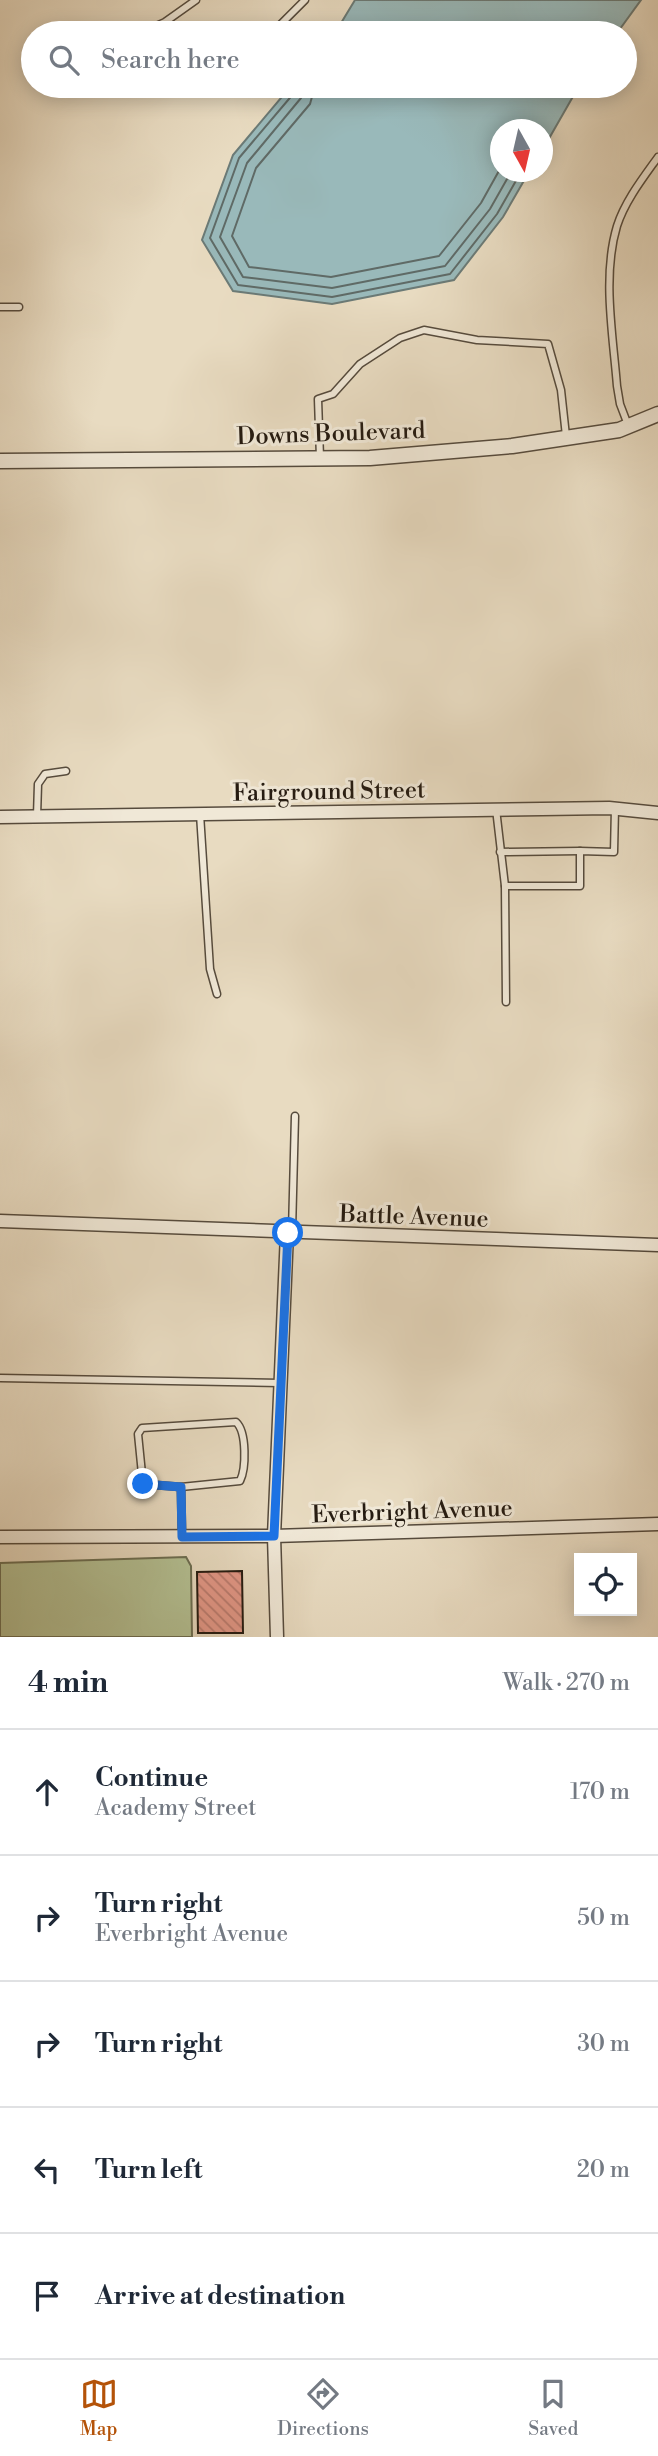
<!DOCTYPE html>
<meta charset="utf-8">
<style>
:root{--surface:#fff;--page:#f6f6f7;--text:#1f2937;--muted:#747a83;--line:#e0e1e3;--accent:#b45309}
body{margin:0;font-family:"Libre Bodoni",serif;background:var(--page);color:var(--text)}
.controls{position:absolute;right:21px;bottom:21px;display:grid;overflow:hidden;border-radius:0px;box-shadow:0 4px 18px #0003}
.controls button{width:63px;height:63px;display:grid;place-items:center;padding:0;border:0;border-bottom:2px solid var(--line);background:var(--surface);color:var(--text);font:35px sans-serif}
.compass{position:absolute;left:490px;top:119px;width:63px;height:63px;border-radius:50%;background:var(--surface);box-shadow:0 4px 18px #0003;rotate:172deg}
.stop{position:absolute;width:21px;height:21px;margin:-16px;border:5px solid #1a73e8;border-radius:50%;background:#fff}
.stop.end{background:#1a73e8;border-color:#fff;box-shadow:0 2px 7px #0008}
.list{margin:0;padding:0;list-style:none}
h2{display:flex;justify-content:space-between;align-items:center;height:91px;margin:0;padding:0 28px;font-size:30px}
h2 small{font-size:23px;font-weight:400;color:var(--muted)}
.list li{display:grid;grid-template-columns:46px 1fr auto;gap:21px;align-items:center;box-sizing:border-box;height:126px;padding:0 28px;border-top:2px solid var(--line)}
.list b{display:block;font-size:26px;white-space:nowrap}
.list p{margin:0;font-size:23px;white-space:nowrap;color:var(--muted)}
.list em{font-size:23px;font-style:normal;color:var(--muted)}
.icon{flex:none;width:38px;height:38px;fill:none;stroke:currentColor;stroke-width:2;stroke-linecap:round;stroke-linejoin:round}
.map{position:relative;flex:none;width:658px;height:1637px;overflow:hidden}
.search{position:absolute;background:var(--surface);box-shadow:0 4px 18px #0003;left:21px;right:21px;top:21px;height:77px;display:flex;align-items:center;gap:18px;box-sizing:border-box;padding:0 24px;border-radius:38px;color:var(--muted);font-size:26px}
.sheet{height:721px;background:var(--surface)}
nav{display:flex;justify-content:space-around;align-items:center;box-sizing:border-box;height:98px;border-top:2px solid var(--line);background:var(--surface);font-size:19px;color:var(--muted)}
nav a{display:grid;justify-items:center;gap:4px}
nav .on{color:var(--accent)}
.map>svg:first-child{display:block}
.green{fill:#b4c194;stroke:#6c6e52;stroke-width:2}
.water{fill:#99b9ba;stroke:#6b7a76;stroke-width:2}
.lines{fill:none;stroke-linecap:round;stroke-linejoin:round}
.shore{stroke:#5f6a66;stroke-width:2}
.building{fill:url(#building-back-hatch);stroke:#251b11;stroke-width:2}
.service-casing{stroke:#564b3d;stroke-width:9}
.minor-casing{stroke:#564b3d;stroke-width:15}
.tertiary-casing{stroke:#564b3d;stroke-width:17}
.service{stroke:#f0e8d7;stroke-width:6}
.minor{stroke:#f0e8d7;stroke-width:12}
.tertiary{stroke:#f0e8d7;stroke-width:14}
.route{stroke:#1a73e8;stroke-width:9}
.labels{text-anchor:middle;stroke-width:6;stroke-linejoin:round;paint-order:stroke}
.street-label{font-size:24px;fill:#251b11;stroke:#f0e8d7}
</style>
<div class="map">
<svg width="658" height="1637" viewBox="0 0 658 1637">
<defs>
<pattern id="building-back-hatch" width="6" height="6" patternUnits="userSpaceOnUse" patternTransform="scale(1.75)"><rect width="6" height="6" fill="#e29787"/><path d="M-1 5l2 2M0 0l6 6M5-1l2 2" fill="none" stroke="#b77a6d"/></pattern>
</defs>
<rect width="100%" height="100%" fill="#e8dbc1"/>
<filter id="stains"><feTurbulence type="fractalNoise" baseFrequency=".00286" numOctaves="4"/><feColorMatrix values="0 0 0 0 .2 0 0 0 0 .09 0 0 0 0 .02 0 0 0 .5 -.17"/></filter>
<radialGradient id="worn" r=".72"><stop offset=".6" stop-color="#630" stop-opacity="0"/><stop offset="1" stop-color="#630" stop-opacity=".3"/></radialGradient>
<path class="green" d="M186,1557L191,1566L192,1637H0V1563Z"/>
<g class="water">
<path d="M355,0H641L617,33H335Z"/>
<path d="M291,86H579L543,149L542,130H500V172H529L503,217L454,280L332,304L233,291L202,240L233,155Z"/>
</g>
<g class="lines">
<g class="shore">
<path d="M296,86L294,93L239,158L210,238L238,285L332,297L450,274L497,214L521,172"/>
<path d="M305,86L301,98L247,163L220,237L243,277L332,288L445,266L490,209L511,172"/>
<path d="M315,86L310,104L256,168L232,236L249,267L331,277L439,256L481,203L500,169"/>
</g>
</g>
<path class="building" d="M242,1571L243,1633H198L197,1572Z"/>
<g class="lines">
<defs>
<g id="service">
<path d="M140,33L165,22L196,0"/>
<path d="M272,33L305,0"/>
<path d="M0,307H19"/>
<path d="M628,425L620,404L617,386C613,335 602,276 617,226C625,201 643,178 658,157"/>
<path d="M320,458L318,399L333,394L360,364L400,338L424,330L477,340L548,344L561,390L566,436"/>
<path d="M496,809L505,886L506,1002"/>
<path d="M200,814L210,969L217,994"/>
<path d="M37,816L38,784L45,774L66,771"/>
<path d="M500,852L580,851"/>
<path d="M505,886H580V851L614,852L615,808"/>
<path d="M292,1231L295,1116"/>
<path d="M0,1378L280,1383"/>
<path d="M236,1422C247,1432 246,1469 240,1481L181,1487L143,1484L138,1434L142,1428Z"/>
<path d="M181,1487L182,1537"/>
</g>
<g id="minor">
<path d="M0,817L609,808L658,813"/>
<path d="M0,1221L658,1245"/>
<path d="M0,1537L274,1536L658,1524"/>
<path d="M277,1637L274,1536L287,1233"/>
</g>
<path id="tertiary" d="M0,461L370,458L512,446L619,430L658,414"/>
</defs>
<use href="#service" class="service-casing"/>
<use href="#minor" class="minor-casing"/>
<use href="#tertiary" class="tertiary-casing"/>
<use href="#service" class="service"/>
<use href="#minor" class="minor"/>
<use href="#tertiary" class="tertiary"/>
</g>
<g class="lines">
<path class="route" d="M143,1484L181,1487L182,1537L274,1536L288,1233"/>
</g>
<g class="labels">
<g class="street-label">
<text transform="translate(331 433) rotate(-2)" y="8">Downs Boulevard</text>
<text transform="translate(329 791) rotate(-1)" y="8">Fairground Street</text>
<text transform="translate(414 1216) rotate(2)" y="8">Battle Avenue</text>
<text transform="translate(412 1511) rotate(-2)" y="8">Everbright Avenue</text>
</g>
</g>
<rect width="100%" height="100%" filter="url(#stains)"/>
<rect width="100%" height="100%" fill="url(#worn)"/>
</svg>
<div class="controls">
<button><svg class="icon" aria-label="locate" viewBox="0 0 24 24"><circle cx="12" cy="12" r="6"/><path d="M12 2v4M12 18v4M2 12h4M18 12h4"/></svg></button>
</div>
<svg class="compass" viewBox="-18 -18 36 36"><path d="M0-13l5 13h-10z" fill="#e53935"/><path d="M0 13l5-13h-10z" fill="#747a83"/></svg>
<div class="stop" style="left:288px;top:1233px"></div>
<div class="stop end" style="left:143px;top:1484px"></div>
<div class="search"><svg class="icon" aria-label="search" viewBox="0 0 24 24"><circle cx="10" cy="10" r="6"/><path d="M15 15l6 6"/></svg>Search here</div>
</div>
<section class="sheet">
<h2>4 min<small>Walk · 270 m</small></h2>
<ul class="list">
<li><svg class="icon" aria-label="ahead" viewBox="0 0 24 24"><path d="M12 20V5M6 11l6-6 6 6"/></svg><div><b>Continue</b><p>Academy Street</p></div><em>170 m</em></li>
<li><svg class="icon" aria-label="right" viewBox="0 0 24 24"><path d="M7 20v-9h11M14 6l5 5-5 5"/></svg><div><b>Turn right</b><p>Everbright Avenue</p></div><em>50 m</em></li>
<li><svg class="icon" aria-label="right" viewBox="0 0 24 24"><path d="M7 20v-9h11M14 6l5 5-5 5"/></svg><div><b>Turn right</b></div><em>30 m</em></li>
<li><svg class="icon" aria-label="left" viewBox="0 0 24 24"><path d="M17 20v-9H6M10 6l-5 5 5 5"/></svg><div><b>Turn left</b></div><em>20 m</em></li>
<li><svg class="icon" aria-label="arrive" viewBox="0 0 24 24"><path d="M6 21V4h12l-3 4 3 4H6"/></svg><div><b>Arrive at destination</b></div></li>
</ul>
</section>
<nav>
<a class="on"><svg class="icon" aria-label="map" viewBox="0 0 24 24"><path d="M3 6l6-2 6 2 6-2v14l-6 2-6-2-6 2zM9 4v14M15 6v14"/></svg>Map</a>
<a><svg class="icon" aria-label="directions" viewBox="0 0 24 24"><path d="M12 3l9 9-9 9-9-9zM9 14v-3h6M13 9l2 2-2 2"/></svg>Directions</a>
<a><svg class="icon" aria-label="saved" viewBox="0 0 24 24"><path d="M7 4h10v16l-5-4-5 4z"/></svg>Saved</a>
</nav>
